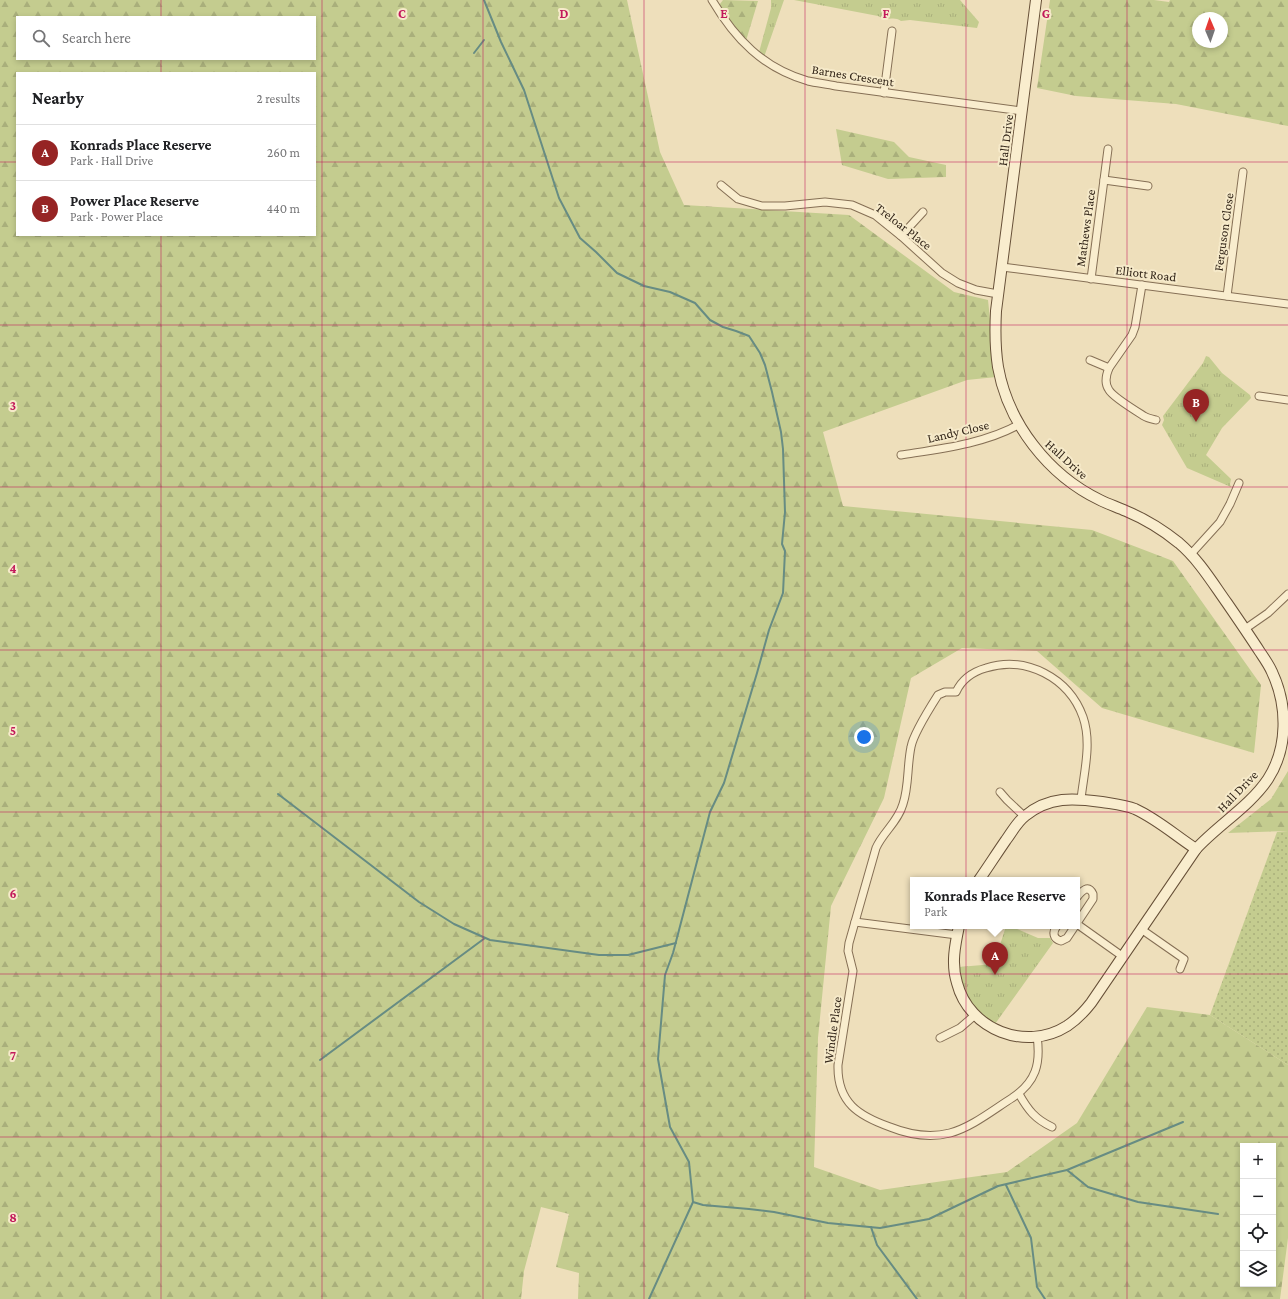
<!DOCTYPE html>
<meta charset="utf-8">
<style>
:root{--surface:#fff;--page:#f2f2f2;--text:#202124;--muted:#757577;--line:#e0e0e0;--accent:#962424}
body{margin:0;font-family:"Crimson Pro",serif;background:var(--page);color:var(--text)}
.controls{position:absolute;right:12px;bottom:12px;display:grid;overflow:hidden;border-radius:0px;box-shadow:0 2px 6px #0003}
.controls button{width:36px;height:36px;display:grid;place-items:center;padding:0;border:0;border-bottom:1px solid var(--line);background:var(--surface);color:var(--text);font:20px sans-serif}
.compass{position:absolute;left:1192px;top:12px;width:36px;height:36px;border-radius:50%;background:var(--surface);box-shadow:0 2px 6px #0003;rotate:358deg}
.you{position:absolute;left:864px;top:737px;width:14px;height:14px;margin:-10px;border:3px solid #fff;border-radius:50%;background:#1a73e8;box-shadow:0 0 0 6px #1a73e833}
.badge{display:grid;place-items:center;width:26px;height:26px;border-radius:50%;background:var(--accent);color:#fff;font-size:13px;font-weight:700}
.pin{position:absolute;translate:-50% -33px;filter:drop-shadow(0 1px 2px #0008)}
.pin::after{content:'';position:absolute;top:21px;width:14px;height:12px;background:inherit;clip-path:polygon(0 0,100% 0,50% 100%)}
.popup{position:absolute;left:910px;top:877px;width:170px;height:52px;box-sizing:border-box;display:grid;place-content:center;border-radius:0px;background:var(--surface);filter:drop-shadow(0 1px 3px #0005);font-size:13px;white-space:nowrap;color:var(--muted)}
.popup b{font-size:15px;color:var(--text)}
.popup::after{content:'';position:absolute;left:50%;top:100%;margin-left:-8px;border:8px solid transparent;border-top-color:var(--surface)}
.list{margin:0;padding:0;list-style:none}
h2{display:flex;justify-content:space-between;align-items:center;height:52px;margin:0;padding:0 16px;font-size:17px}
h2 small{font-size:13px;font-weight:400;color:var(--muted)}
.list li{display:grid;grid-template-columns:26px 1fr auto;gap:12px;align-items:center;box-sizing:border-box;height:56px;padding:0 16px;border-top:1px solid var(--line)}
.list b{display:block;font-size:15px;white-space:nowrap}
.list p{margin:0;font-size:13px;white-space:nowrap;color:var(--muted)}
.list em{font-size:13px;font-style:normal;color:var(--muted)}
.icon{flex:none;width:22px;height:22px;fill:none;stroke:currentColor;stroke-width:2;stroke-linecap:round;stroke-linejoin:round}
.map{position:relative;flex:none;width:1288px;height:1299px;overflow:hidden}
.search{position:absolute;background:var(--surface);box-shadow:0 2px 6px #0003;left:16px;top:16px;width:300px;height:44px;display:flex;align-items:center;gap:10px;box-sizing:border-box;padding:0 14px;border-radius:0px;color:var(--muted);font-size:15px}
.panel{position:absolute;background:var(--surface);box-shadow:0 2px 6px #0003;left:16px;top:72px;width:300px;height:164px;border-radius:0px}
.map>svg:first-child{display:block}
.grass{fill:url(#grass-dots)}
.forest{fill:url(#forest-firs);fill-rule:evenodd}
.park{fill:url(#park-tufts)}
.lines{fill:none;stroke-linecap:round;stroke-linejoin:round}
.stream{stroke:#678c83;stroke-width:2}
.street-casing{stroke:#856f55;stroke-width:9}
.secondary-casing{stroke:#675038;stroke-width:12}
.street{stroke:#f9edce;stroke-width:7}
.secondary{stroke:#f9edce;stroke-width:10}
.grid{fill:none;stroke:#c2185b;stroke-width:1;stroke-opacity:0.55}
.labels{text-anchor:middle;stroke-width:4;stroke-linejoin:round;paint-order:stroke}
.street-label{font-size:13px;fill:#34271a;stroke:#f6eaca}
.grid-label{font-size:13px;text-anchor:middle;font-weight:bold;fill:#c2185b;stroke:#f6eaca;stroke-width:4;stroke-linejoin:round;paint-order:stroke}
</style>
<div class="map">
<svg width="1288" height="1299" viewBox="0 0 1288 1299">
<defs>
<pattern id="grass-dots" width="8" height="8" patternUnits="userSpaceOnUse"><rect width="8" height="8" fill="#c4cc8f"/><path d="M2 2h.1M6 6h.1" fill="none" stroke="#a9af7b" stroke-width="1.8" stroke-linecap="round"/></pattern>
<pattern id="forest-firs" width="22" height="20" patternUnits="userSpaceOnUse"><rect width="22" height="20" fill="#c4cc8f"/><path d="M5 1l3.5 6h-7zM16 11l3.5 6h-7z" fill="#a9af7b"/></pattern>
<pattern id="park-tufts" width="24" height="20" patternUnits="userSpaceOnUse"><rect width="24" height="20" fill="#c4cc8f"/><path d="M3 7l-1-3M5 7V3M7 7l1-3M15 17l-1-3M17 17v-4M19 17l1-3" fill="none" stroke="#a9af7b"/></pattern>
</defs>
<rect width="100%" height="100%" fill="#eedfbb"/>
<path class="grass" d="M1288,831V1065L1210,1015L1277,832Z"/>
<g class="forest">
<path d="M0,0H627L660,152L684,205L849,215L954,292L988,300L996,377L967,380L823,432L843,506L1092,530L1173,561L1261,685L1254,753L1102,708L1037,651L962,648L911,678L884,798L831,906L818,1038L814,1167L880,1190L1007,1172L1077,1123L1147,1007L1210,1015L1288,1065V1238L1280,1299H578L579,1273L556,1267L569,1214L541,1207L524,1271L521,1299H0ZM17,17H315V59H17ZM17,73H315V235H17ZM1243,1146H1273V1284H1243Z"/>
<path d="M723,0L758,1L745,44L717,8Z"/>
<path d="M1050,0H1154L1169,2L1170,0H1288V126L1176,104L1076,96L1037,88ZM1198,18H1222V42H1198Z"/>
<path d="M836,129L894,142L909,157L946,165V177L888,179L842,165Z"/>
<path d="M1288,771V831L1228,833L1271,799Z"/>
</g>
<g class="park">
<path d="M771,0H784L763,60L758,56L771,8Z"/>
<path d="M794,0H960L979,22L977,28L910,20L901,21C896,18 892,18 886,20L878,16Z"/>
<path d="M1206,356L1209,357L1222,373L1250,395L1251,398L1222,428L1206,455L1231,479L1230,484L1231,487L1187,468L1162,425L1164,420L1163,416L1203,363Z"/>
<path d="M1006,926H1010L1038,938H1050L1053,943L995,1024C973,1012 962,991 959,967L994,964Z"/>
</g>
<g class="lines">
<g class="stream">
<path d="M484,0L501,42L524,90L559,198L580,238L596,252L617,273L644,286L670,292L695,303L710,320L723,327L736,331L749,336L760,353L765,365L772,392L781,432L783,449L785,512L782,544L785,551L783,593L769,630L757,673L724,783L710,812L673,953L665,975L658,1059L670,1127L689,1162L693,1202L649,1299"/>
<path d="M474,53L484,40"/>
<path d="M278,794L419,902L454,924L490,940L599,955H628L676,943"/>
<path d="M320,1060L485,938"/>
<path d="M1067,1170L1088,1187L1138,1202L1218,1214"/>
<path d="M1006,1185L1031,1238L1037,1287L1045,1299"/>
<path d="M693,1202L703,1205L749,1209L774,1212L828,1223L880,1228L929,1219L998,1186L1067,1170L1183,1122"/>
<path d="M871,1227L877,1245L917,1299"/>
</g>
<defs>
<g id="street">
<path d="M712,0C735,39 763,68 808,81C817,83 827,84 836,86L1022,111"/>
<path d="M884,93L892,31"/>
<path d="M1104,180L1148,186"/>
<path d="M721,185L738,199L762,206H785L825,202L852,205L875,215L901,236L942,273L958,283L976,290L998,294"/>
<path d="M901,236L923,212"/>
<path d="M1002,267L1288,304"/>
<path d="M1091,279L1108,149"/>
<path d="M1142,285L1135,327L1132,335L1109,368C1106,375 1104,383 1109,390C1113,397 1136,411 1144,416C1147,418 1152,419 1156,420"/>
<path d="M1227,296L1243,172"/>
<path d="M1090,360L1109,368"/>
<path d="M1259,396L1288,400"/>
<path d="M901,455C939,449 985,444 1020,424"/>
<path d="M1191,554L1220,522L1230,504L1239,483"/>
<path d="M1245,629L1268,613L1288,594"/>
<path d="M1000,792L1007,800L1024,816"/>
<path d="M1077,897C1082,891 1088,884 1093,894V899L1077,923"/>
<path d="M855,922L957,935"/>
<path d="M1077,924L1122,956"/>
<path d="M1057,926C1052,932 1053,939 1061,941L1067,938L1075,926"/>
<path d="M1141,929L1184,959L1180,969"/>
<path d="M1037,1036C1041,1064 1036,1082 1012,1098C993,1110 972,1127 950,1133C930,1138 910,1135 890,1127C859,1116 837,1103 838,1065L853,971L848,951L849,943L876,848C883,832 898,822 903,804C909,786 907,766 911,747C913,735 931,706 938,695L945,692H956C962,679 972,672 986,668C1026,655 1069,678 1083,717C1092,743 1084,772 1081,799"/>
<path d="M940,1038L960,1028L975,1015"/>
<path d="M1019,1094C1028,1110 1035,1119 1052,1127"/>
</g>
<g id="secondary">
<path d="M979,880C988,867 997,853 1006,840C1012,832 1017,822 1025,816C1049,796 1074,798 1102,802C1114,804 1125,805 1135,809C1157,819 1176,836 1196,849"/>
<path d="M959,926C955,945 951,964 957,983C969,1030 1026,1052 1067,1026C1076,1020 1084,1012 1091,1003L1196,849C1218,825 1250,806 1268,779C1288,748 1288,706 1272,672C1269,665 1264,658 1260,652C1249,635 1238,619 1227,603C1212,582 1199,560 1179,543C1163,530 1145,519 1126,511C1117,507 1108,504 1100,500C1048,475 1008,423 998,367C995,348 995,330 996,311L1036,0"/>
</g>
</defs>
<use href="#street" class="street-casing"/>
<use href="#secondary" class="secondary-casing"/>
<use href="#street" class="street"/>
<use href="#secondary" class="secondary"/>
</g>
<path class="grid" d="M161,0V17M322,0V1299M483,0V1299M644,0V1299M805,0V1299M966,0V1299M1127,0V1299M161,59V73M0,162H17M315,162H1288M161,235V1299M0,325H1288M0,487H1288M0,650H1288M0,812H1288M0,974H1288M0,1137H1288"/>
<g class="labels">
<g class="street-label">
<text transform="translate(853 75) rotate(9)" y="5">Barnes Crescent</text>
<text transform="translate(1005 140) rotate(-83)" y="5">Hall Drive</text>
<text transform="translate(904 226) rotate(38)" y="5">Treloar Place</text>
<text transform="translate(1085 228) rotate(-82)" y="5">Mathews Place</text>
<text transform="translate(1223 232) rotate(-82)" y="5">Ferguson Close</text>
<text transform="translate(1146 273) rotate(7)" y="5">Elliott Road</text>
<text transform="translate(958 431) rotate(-13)" y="5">Landy Close</text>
<text transform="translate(1067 459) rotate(42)" y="5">Hall Drive</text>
<text transform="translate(1237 791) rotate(-46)" y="5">Hall Drive</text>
<text transform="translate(832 1030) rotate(-82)" y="5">Windle Place</text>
</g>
</g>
<g class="grid-label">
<text x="402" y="18">C</text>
<text x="564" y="18">D</text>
<text x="724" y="18">E</text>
<text x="886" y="18">F</text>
<text x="1046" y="18">G</text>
<text x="13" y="410">3</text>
<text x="13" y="573">4</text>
<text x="13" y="735">5</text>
<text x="13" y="898">6</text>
<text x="13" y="1060">7</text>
<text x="13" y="1222">8</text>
</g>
</svg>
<div class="controls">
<button>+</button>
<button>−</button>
<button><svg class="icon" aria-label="locate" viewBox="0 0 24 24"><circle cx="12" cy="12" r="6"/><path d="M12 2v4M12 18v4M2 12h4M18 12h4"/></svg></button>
<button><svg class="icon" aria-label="layers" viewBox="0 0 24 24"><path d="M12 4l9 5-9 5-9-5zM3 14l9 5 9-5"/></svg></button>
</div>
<svg class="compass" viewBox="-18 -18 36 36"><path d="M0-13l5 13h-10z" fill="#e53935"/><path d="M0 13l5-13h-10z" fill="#757577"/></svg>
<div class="you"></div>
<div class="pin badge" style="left:995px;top:975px">A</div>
<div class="popup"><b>Konrads Place Reserve</b>Park</div>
<div class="pin badge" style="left:1196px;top:422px">B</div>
<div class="search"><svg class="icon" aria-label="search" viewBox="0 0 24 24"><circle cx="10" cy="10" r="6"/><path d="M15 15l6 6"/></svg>Search here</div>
<section class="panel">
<h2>Nearby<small>2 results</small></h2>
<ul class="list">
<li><span class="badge">A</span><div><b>Konrads Place Reserve</b><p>Park · Hall Drive</p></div><em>260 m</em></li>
<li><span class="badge">B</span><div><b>Power Place Reserve</b><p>Park · Power Place</p></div><em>440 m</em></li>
</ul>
</section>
</div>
